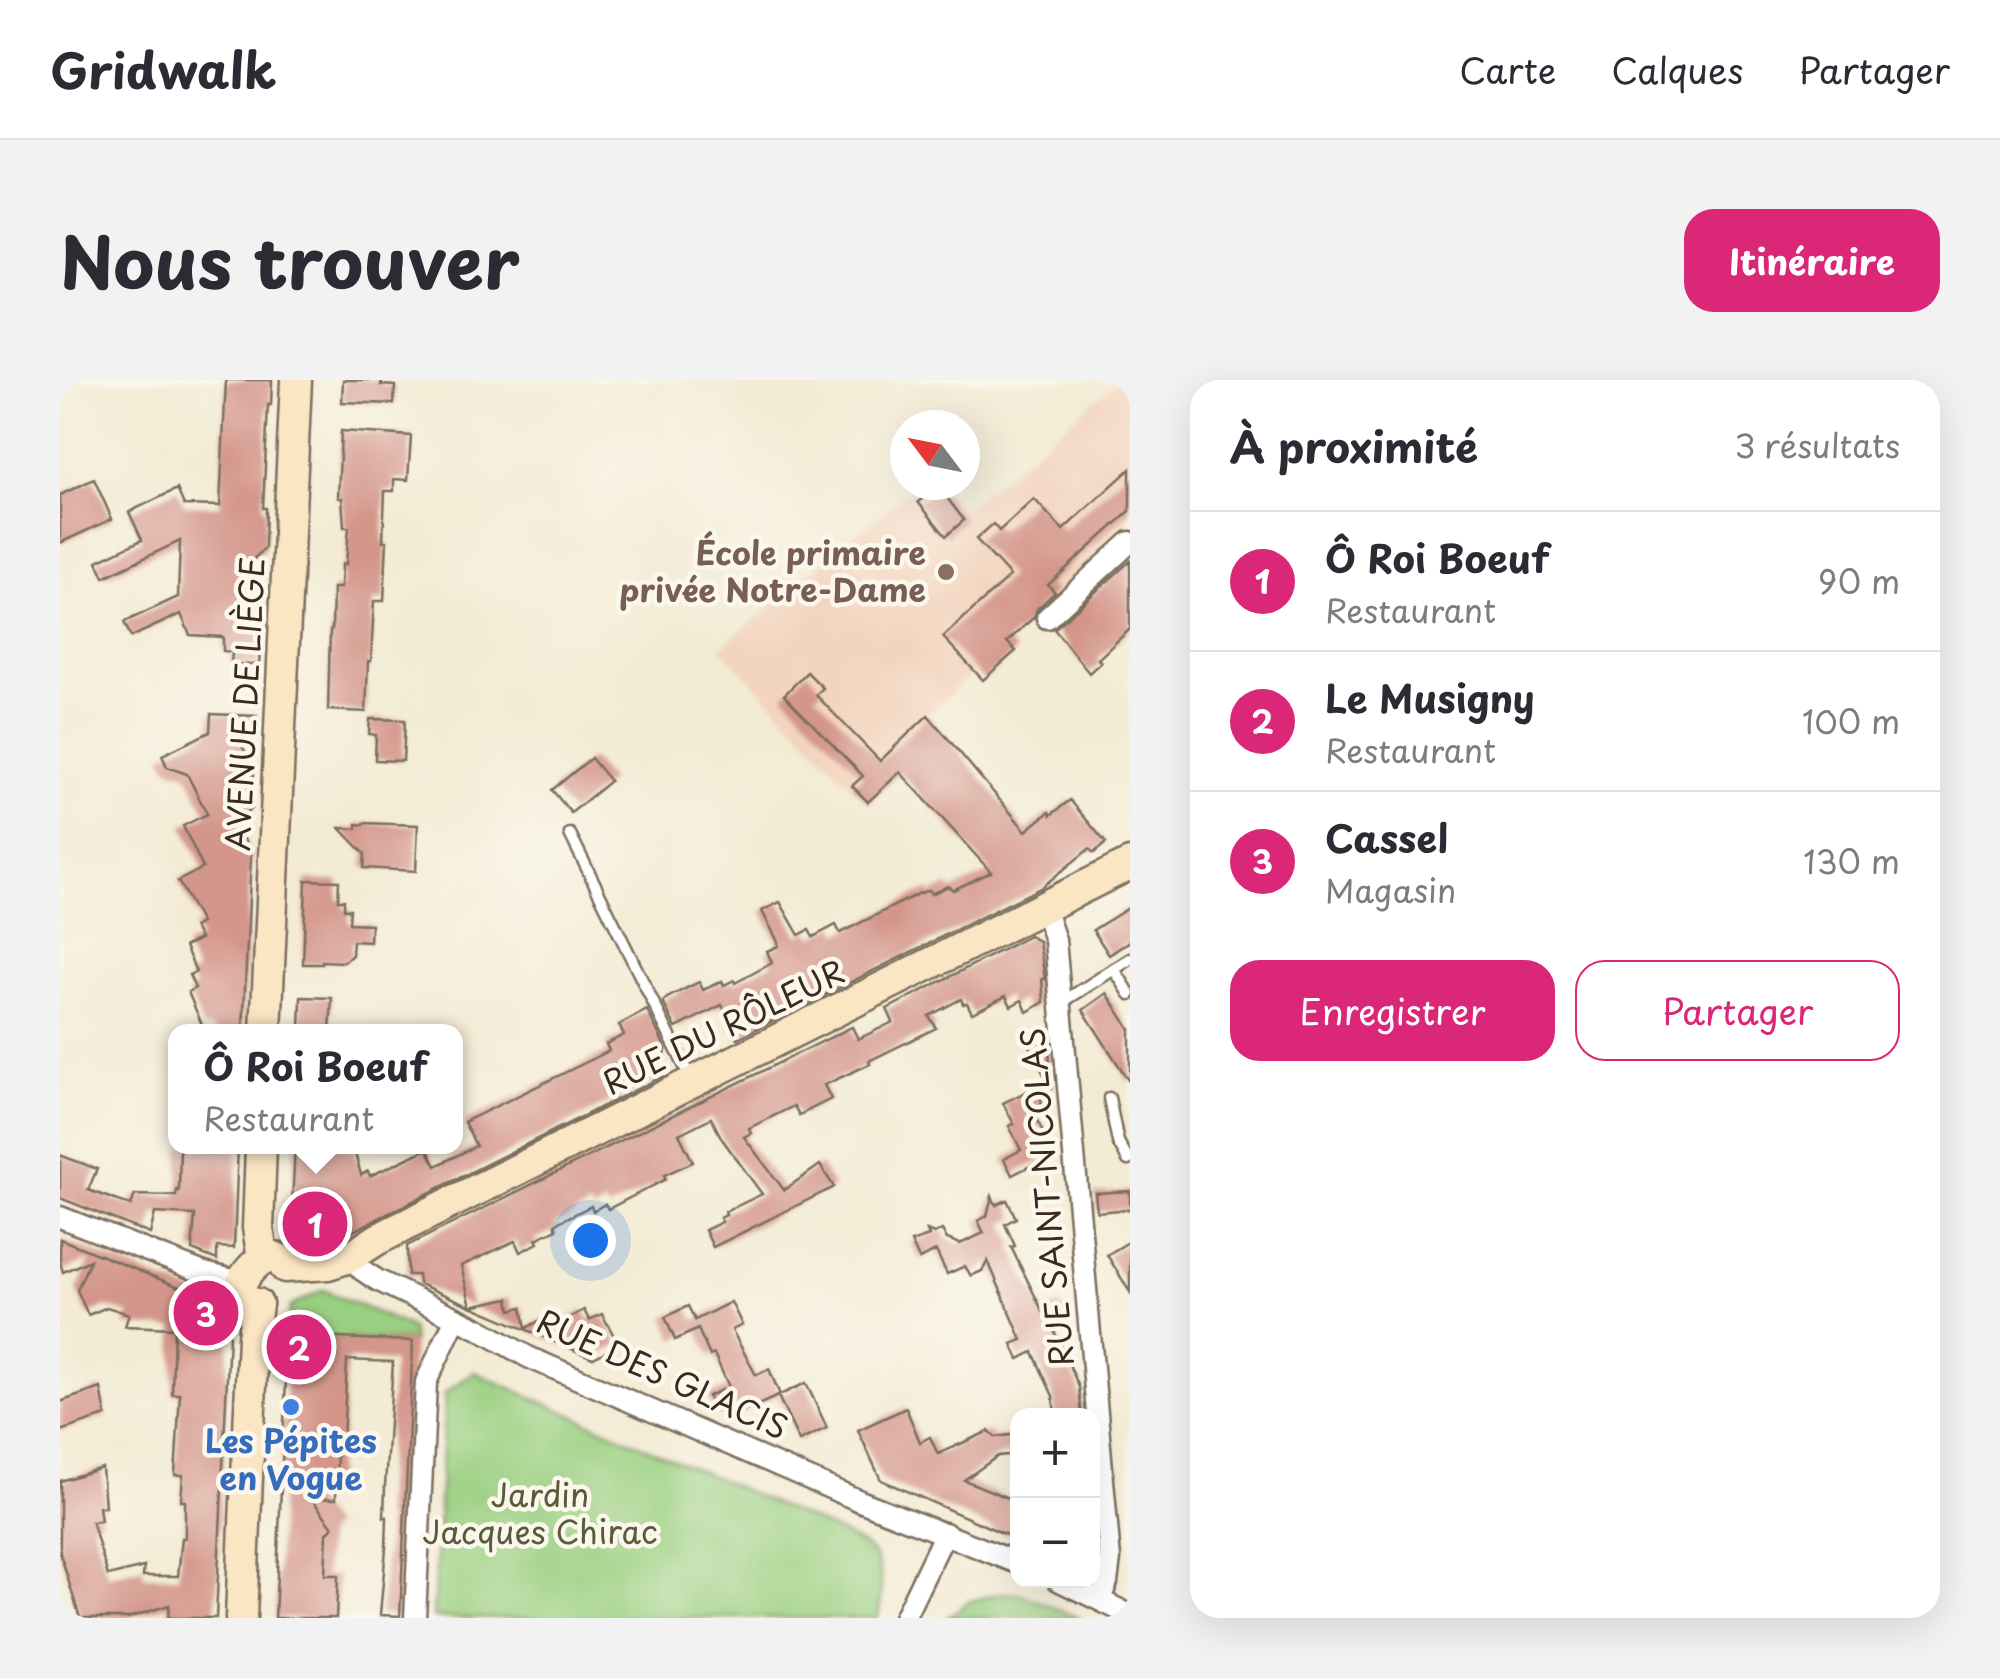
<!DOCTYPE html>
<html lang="fr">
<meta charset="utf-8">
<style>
:root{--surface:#fff;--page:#f2f2f3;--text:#2b2b33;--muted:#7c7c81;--line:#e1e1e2;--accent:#db2777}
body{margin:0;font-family:"Playpen Sans",sans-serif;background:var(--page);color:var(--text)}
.controls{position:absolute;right:30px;bottom:30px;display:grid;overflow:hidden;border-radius:20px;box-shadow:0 10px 40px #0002}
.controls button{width:90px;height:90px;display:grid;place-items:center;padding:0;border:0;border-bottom:2px solid var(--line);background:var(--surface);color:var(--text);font:50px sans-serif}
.compass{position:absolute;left:830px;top:30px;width:90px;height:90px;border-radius:50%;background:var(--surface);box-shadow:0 10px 40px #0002;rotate:302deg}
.you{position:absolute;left:530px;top:860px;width:35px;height:35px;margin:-25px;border:8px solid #fff;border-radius:50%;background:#1a73e8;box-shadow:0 0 0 15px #1a73e833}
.badge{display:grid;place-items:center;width:65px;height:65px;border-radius:50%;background:var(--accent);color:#fff;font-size:32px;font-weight:700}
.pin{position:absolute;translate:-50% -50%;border:5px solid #fff;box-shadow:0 2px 10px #0006}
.popup{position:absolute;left:108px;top:644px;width:295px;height:130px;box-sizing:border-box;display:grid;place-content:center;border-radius:20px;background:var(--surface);filter:drop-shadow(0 2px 8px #0005);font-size:32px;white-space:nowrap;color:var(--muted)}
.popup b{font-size:38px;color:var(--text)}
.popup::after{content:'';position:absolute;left:50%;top:100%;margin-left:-20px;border:20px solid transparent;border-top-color:var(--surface)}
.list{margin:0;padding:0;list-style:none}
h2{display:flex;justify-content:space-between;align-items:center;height:130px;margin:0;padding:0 40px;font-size:42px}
h2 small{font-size:32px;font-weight:400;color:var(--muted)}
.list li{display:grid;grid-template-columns:65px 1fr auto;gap:30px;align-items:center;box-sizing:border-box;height:140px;padding:0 40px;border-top:2px solid var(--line)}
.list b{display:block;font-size:38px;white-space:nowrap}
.list p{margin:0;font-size:32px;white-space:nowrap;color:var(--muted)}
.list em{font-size:32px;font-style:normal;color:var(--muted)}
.actions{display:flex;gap:20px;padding:30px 40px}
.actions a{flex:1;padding:22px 0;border:2px solid var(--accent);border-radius:30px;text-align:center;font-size:35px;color:var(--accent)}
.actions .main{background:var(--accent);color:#fff}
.map{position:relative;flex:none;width:1070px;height:1238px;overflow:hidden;border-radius:30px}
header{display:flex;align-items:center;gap:60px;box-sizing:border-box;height:140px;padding:0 50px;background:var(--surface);border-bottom:2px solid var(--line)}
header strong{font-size:48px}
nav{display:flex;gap:55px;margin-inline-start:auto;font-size:35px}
.intro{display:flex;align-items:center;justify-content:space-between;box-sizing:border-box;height:240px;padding:0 60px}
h1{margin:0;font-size:70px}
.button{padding:25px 45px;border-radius:30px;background:var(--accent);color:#fff;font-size:35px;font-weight:700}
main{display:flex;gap:60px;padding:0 60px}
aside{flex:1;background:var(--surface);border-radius:30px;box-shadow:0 10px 40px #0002}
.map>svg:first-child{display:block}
.built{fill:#f3d4be}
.green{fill:#99cf80;stroke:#6a7c4f;stroke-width:2.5}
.building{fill:#d4968b}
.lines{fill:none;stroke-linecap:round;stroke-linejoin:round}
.lane-casing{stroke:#7b6e5e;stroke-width:15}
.street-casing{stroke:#7b6e5e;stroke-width:25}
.secondary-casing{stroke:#7b6e5e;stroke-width:35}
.lane{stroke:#fff;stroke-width:10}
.street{stroke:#fff;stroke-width:20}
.secondary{stroke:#fbe6c4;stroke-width:30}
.education-dot{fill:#8d6e63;stroke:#fbf7ec;stroke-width:4}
.shop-dot{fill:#3f7fe0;stroke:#fbf7ec;stroke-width:4}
.labels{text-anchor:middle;stroke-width:9;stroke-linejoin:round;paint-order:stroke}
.education-label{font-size:32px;font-weight:bold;fill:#785e54;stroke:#fbf7ec;text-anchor:end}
.street-label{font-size:32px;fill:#3b2a1e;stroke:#fbf7ec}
.shop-label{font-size:32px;font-weight:bold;fill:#366cbe;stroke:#fbf7ec}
.park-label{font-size:32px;fill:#575c3b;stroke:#fbf7ec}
</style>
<header>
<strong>Gridwalk</strong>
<nav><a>Carte</a><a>Calques</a><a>Partager</a></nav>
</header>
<div class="intro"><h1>Nous trouver</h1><a class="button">Itinéraire</a></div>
<main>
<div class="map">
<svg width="1070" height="1238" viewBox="0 0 1070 1238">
<rect width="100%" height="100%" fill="#fbf7ec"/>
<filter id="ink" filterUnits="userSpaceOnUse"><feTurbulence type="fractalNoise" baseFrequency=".01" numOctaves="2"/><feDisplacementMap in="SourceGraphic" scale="20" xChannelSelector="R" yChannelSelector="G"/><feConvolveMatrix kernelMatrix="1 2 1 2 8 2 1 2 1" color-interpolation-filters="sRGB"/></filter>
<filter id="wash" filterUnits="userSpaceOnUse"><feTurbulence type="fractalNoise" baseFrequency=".0048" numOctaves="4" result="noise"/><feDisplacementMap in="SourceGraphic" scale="40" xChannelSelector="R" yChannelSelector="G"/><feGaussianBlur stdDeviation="2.25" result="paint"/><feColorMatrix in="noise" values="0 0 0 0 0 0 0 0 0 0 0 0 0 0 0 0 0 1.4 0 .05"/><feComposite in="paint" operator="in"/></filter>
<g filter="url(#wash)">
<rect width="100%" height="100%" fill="#f3ebd4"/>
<path class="built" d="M1059,0H1070V146L792,406L660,268L856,105H877L903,130Z"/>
<g class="green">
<path d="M263,910L343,944L351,949L353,961L228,956L230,927Z"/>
<path d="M414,992L779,1152C790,1158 805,1164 813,1174C824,1190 823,1221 817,1238H373L385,1013Z"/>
<path d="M940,1213L962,1214L1019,1238H887L908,1222Z"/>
</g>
<g id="blocks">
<g class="building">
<path d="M166,0H212L211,25H208L203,128H206L205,168L184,188L203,209L199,285L171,284L172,272L163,271V257L130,255L121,234L71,257L64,242L118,217L120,161L44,197L37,181L82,160L69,132L117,109L124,125L160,126Z"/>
<path d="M283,0H322L321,5L335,6L334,24L282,22Z"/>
<path d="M281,51L351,56L348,100L334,99V111H325L323,161H327L324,221H314L311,281H308L306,332L268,330L270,251L272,249L273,208H281L282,184H286L289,147H284L282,118H278Z"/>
<path d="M1070,89V131L988,205L995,212L977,229L974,237L947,262L956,271L923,300L883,257L950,196L916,159L933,144L939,151L974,119L1003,150Z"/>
<path d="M34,99L52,139L0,163V115Z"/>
<path d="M878,106L904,140L886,156L858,122Z"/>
<path d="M1070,181V249L1038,279L1041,282L1029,293L994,249Z"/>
<path d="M747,292L763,308L756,315L820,381L868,335L966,451L989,432L991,435L1010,420L1046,463L1034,473L1029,469L982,507L678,658L662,625L616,648L603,622L607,618L639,602L643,610L662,601L664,605L674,600L675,603L712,583L707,571L718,566V562L702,531L720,522L739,555L749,550L753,557L776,545L780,553L860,513L869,510L871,514L888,506L893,510L931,492L840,392L808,422L792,406L803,396L724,315Z"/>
<path d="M151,334L197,336L196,356L177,355L194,390L192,429L174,438L191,474L183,652H153V648L143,647L128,612L135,608L129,595L136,592L125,566L140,559L134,547L141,543L118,501L143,488L123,446L147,434L127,394L107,387L102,375L150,352Z"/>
<path d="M310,339L345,340L343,381L315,380L316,355L309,354Z"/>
<path d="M531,378L550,401L511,433L492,410Z"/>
<path d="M304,443L358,445L356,491L304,488L305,474L280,448L297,449V444L304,445Z"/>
<path d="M246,500L279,501L278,520H284V529H290L289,543L311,544L310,562L293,561L292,575L284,582L262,581V584H243Z"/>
<path d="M1070,527V561L1049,575L1033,550Z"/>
<path d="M969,556L979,561L985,599H982L984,622L967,632L962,620L951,626L946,616L912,633L907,623L903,624L901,619L869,636L876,648L809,681L810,684L764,705L771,719L739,735L734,726L689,748L691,753L684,757L724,810L760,785L774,807L653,867L645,850L662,842L660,838L666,835L665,832L702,814L662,759L651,738L619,754L633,782L604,795L606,799L548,829L545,824L533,831L531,826L495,844L497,849L476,859L478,863L460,872L455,861L401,886L411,926L359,904L358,895H348L347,866L792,647L798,659L833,642L827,629Z"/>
<path d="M1047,613L1070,649V703L1023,630Z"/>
<path d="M241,617L272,618L270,652H240Z"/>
<path d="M587,630L606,669L605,675L594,680L603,696L271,862L231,843L235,766H293L301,795L308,791L310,796L367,769L376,786L416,766L404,742L549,671L546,664L564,655L559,645Z"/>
<path d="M988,657L992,708L991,709L970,666Z"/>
<path d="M980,705L982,730L974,734L984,754L976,758L986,778L952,795L944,779L961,770L949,746L954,744L943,723Z"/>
<path d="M120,766H178L174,868L157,867V880L132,870L135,835L95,833L90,854L0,818V775L37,789L28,810L61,822L71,825L75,815L116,816L117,810L119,811Z"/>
<path d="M1070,811V829L1037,832L1035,813Z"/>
<path d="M932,816L936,825L947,820L956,838L945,844L955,866L951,867L983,932L1000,925L1006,939L992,946L1019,1007L1022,1036H995L993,1016L973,972L959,979L952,964L962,960L928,881L922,891L911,896L905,886L887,894L876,871L859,879L851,862L869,856L867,851L874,854L882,850L887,859L900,864L924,853L918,841L927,836Z"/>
<path d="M0,859L164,925L170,933L156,1238H108L109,1225L68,1238H20L0,1173V1101L42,1088L45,1127H39L41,1141L32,1142L48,1196L84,1187L83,1196H118L122,1158H125V1121H121L123,1095H115L120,1014H112L114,948L65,946L69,934L47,927L28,935L17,910L30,880L3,892L0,882Z"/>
<path d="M1070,861V912L1047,875Z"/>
<path d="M449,918L451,930L462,927L466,948L490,935L495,945L524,930L529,940L542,934L559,965L533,978L411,926Z"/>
<path d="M671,922L682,945L672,950L696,995L709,989L720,1015L746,1003L767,1048L739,1061L718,1016L671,1037L654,1030L648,1016L669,1007L654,974L650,976L638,949L615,960L605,937L628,926L635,940Z"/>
<path d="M228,956L353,961L340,1236L320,1235L326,1168L327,1137H324L325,1106L333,982L287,980L283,1062H277L276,1119L251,1118L273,1147L267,1153L265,1195H278L276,1238H215Z"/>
<path d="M41,1008L46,1036L0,1051V1022Z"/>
<path d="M846,1028L860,1062L870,1057L878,1074L929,1051L935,1057L958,1054V1074L938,1076L904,1100L958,1122V1160L821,1100L798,1050Z"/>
</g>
</g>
</g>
<g filter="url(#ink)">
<use href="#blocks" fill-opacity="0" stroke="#7b6e5e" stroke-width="2.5"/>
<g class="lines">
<defs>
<g id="lane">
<path d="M510,454L630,697"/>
<path d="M1054,589L1070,614"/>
<path d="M1001,623L1070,579"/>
<path d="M1049,718L1058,762L1068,780L1070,779"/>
</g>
<g id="street">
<path d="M987,238L1070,162"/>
<path d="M984,528L995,560L1050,1179L1047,1202L1040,1220"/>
<path d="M0,837L144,893L181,902"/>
<path d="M290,877L302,890L317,900L419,949L468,977L800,1121L958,1183"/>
<path d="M998,1200L1070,1235"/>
<path d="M355,1238L366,1002L396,938"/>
<path d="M844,1238L885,1153"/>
</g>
<g id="secondary">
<path d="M206,652L236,0"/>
<path d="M201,766L198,848L203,879"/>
<path d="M225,887L268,884L290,877L318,859L1070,484"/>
<path d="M197,924C163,919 189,885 205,878C213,875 214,877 221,880"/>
<path d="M181,1238L193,957L197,924"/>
</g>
</defs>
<use href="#lane" class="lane-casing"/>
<use href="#street" class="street-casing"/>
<use href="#secondary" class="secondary-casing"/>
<use href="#lane" class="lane"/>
<use href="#street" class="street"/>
<use href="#secondary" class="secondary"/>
</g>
</g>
<circle class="education-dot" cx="886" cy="192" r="10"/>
<circle class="shop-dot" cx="231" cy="1027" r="10"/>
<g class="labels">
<g class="education-label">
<text x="866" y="185">École primaire<tspan x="866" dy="37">privée Notre-Dame</tspan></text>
</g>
<g class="street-label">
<text transform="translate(186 324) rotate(-87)" y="11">AVENUE DE LIÈGE</text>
<text transform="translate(664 648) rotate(-26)" y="11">RUE DU RÔLEUR</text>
<text transform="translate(988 817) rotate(-95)" y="11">RUE SAINT-NICOLAS</text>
<text transform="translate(602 995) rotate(24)" y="11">RUE DES GLACIS</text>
</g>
<g class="shop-label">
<text x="231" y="1073">Les Pépites<tspan x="231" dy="37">en Vogue</tspan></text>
</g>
<g class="park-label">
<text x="480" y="1127">Jardin<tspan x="480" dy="37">Jacques Chirac</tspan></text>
</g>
</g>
</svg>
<div class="controls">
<button>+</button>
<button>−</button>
</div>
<svg class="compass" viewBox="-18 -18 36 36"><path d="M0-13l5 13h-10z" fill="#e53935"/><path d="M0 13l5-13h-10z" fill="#7c7c81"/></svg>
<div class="you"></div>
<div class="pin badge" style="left:255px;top:844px">1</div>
<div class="popup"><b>Ô Roi Boeuf</b>Restaurant</div>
<div class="pin badge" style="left:239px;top:967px">2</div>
<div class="pin badge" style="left:146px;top:933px">3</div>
</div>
<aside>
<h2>À proximité<small>3 résultats</small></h2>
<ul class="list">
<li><span class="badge">1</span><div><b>Ô Roi Boeuf</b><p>Restaurant</p></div><em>90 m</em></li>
<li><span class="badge">2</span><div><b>Le Musigny</b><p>Restaurant</p></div><em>100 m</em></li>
<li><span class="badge">3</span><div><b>Cassel</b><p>Magasin</p></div><em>130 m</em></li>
</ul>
<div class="actions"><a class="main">Enregistrer</a><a>Partager</a></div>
</aside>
</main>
